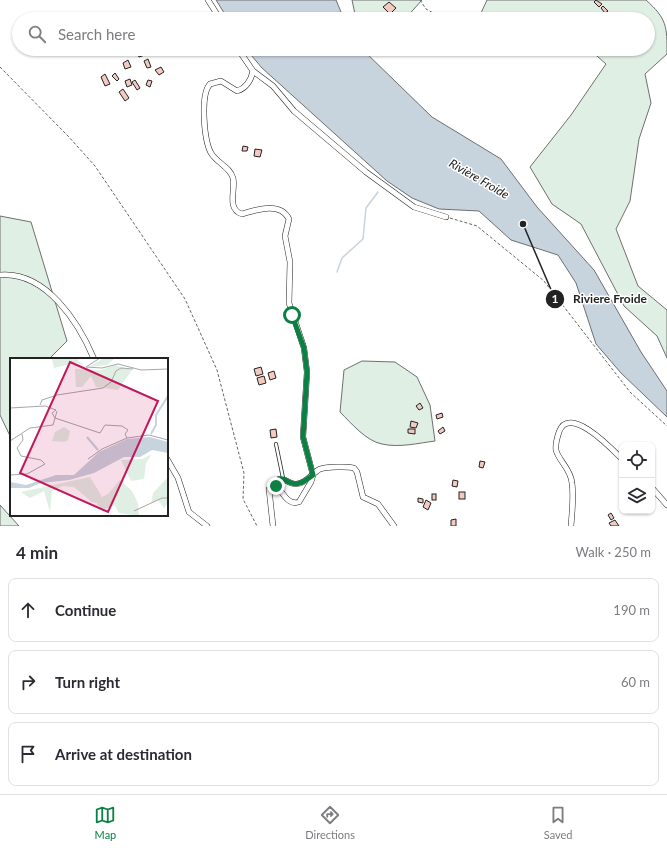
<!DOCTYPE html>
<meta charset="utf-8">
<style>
:root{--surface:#fff;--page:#f7f7f7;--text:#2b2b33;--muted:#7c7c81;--line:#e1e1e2;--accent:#0b8043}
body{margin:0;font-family:Lato,sans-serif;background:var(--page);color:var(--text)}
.controls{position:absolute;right:12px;bottom:12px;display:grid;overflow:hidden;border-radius:8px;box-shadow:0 1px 3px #0004}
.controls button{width:36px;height:36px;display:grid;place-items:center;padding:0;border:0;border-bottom:1px solid var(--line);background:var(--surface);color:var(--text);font:20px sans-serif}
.stop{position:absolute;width:12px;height:12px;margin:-9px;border:3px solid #0b8043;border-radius:50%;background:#fff}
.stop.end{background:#0b8043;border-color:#fff;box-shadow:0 1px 4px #0008}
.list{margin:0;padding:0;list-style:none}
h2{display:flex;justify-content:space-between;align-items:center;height:52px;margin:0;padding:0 16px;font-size:17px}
h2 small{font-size:13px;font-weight:400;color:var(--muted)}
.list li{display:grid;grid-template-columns:26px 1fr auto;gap:12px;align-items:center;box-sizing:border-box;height:64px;margin:0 8px 8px;padding:0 8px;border:1px solid var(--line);border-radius:8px}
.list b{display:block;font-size:15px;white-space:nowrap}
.list em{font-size:13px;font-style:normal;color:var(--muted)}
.icon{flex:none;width:22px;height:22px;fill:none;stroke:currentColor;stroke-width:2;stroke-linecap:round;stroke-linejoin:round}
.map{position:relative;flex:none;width:667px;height:526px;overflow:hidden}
.search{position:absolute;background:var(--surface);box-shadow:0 1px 3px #0004;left:12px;right:12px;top:12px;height:44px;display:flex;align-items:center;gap:10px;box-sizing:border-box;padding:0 14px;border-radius:22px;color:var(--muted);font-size:15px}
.sheet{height:268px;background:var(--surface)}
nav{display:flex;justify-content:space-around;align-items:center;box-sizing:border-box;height:56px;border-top:1px solid var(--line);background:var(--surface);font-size:11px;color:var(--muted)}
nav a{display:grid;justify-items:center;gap:2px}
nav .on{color:var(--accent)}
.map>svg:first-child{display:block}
.green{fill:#e0efe3;stroke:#6f6f6f}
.water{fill:#c7d3dd;stroke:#6f6f6f}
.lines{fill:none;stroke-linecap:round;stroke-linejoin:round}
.stream{stroke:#c7d3dd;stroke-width:1.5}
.building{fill:#f3c9c0;stroke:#222}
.service-casing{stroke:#222;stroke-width:4}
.minor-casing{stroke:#222;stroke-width:6}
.path{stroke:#646464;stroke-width:1;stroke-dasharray:3 2;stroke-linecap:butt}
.service{stroke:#fff;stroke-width:2.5}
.minor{stroke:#fff;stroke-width:5}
.route{stroke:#0b8043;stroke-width:5}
.labels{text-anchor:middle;stroke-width:3;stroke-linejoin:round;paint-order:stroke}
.water-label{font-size:12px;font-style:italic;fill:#222;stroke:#fff}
.inset-river{fill:none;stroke:#c7d3dd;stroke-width:2}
.inset-road{fill:none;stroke:#a7a7a7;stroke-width:1}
.view{fill:#c2185b;fill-opacity:0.15;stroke:#c2185b;stroke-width:2}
.inset-edge{fill:none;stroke:#222;stroke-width:2}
.leader{fill:none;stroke:#222;stroke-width:1.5}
.callout-dot{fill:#222;stroke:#fff;stroke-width:1.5}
.mark-label{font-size:12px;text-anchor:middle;font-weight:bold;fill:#fff}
.callout-label{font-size:12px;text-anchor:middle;font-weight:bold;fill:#222;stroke:#fff;stroke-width:3;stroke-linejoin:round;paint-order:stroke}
</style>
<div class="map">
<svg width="667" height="526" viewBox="0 0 667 526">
<rect width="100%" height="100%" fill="#fff"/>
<g class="green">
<path d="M352,0H422L405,19H356Z"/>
<path d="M487,0H646C667,19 667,26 667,54L645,74L651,103L639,139L630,201L616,229L638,286L667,310V358L657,336L624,306L581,224L552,204L530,167L571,115L606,64L589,49H648V19H507L481,13Z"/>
<path d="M0,216L31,222L67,341L49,359H11V438L0,415Z"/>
<path d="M362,361L395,362L417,377L430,405L435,441C419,443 399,448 382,444C366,441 351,423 340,412L344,370Z"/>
<path d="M0,505L19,526H0Z"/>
</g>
<g class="water">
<path d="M216,0H336L344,19H228Z"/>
<path d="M246,49H362L432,117L501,159L537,207L594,270L641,352L667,391V417L621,373L596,344L576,283L558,255L511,240L479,211L439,209L412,198L387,181L262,68Z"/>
</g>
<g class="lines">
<path class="stream" d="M337,272L342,258L363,239L366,208L378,192"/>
</g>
<g class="building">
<path d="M596,0L602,4L599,7L594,2Z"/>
<path d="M389,2L396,8L390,14L383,7Z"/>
<path d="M603,6L608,11L605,13L601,8Z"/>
<path d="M101,49H106L108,51L105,53Z"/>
<path d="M142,49L145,55L139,57L136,51Z"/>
<path d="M148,59L151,67L147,68L144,61Z"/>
<path d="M128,60L131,67L125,69L123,63Z"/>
<path d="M161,67L164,72L159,75L155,70Z"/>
<path d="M115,73L119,79L117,81L112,76Z"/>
<path d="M105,74L110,84L105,86L101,77Z"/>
<path d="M130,79L132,85L127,87L125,81Z"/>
<path d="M135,80L140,88L137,90L132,82Z"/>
<path d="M148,80L152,81L150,87L146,85Z"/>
<path d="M123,89L129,98L125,101L119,92Z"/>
<path d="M243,146L248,147L247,151H242Z"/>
<path d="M255,149L262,150L260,157L254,156Z"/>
<path d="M261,367L263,374L256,376L254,369Z"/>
<path d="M274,371L276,378L270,380L268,373Z"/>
<path d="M264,376L266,383L259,385L257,378Z"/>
<path d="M420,403L423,408L419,410L416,406Z"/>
<path d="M442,413L443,417L437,419L436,415Z"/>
<path d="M411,421L418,423L416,428L410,427Z"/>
<path d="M443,427L445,431L440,434L438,431Z"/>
<path d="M276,429L277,437L271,438L270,430Z"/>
<path d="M408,429H415V434L408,433Z"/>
<path d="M480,461L485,462L483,468L479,467Z"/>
<path d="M453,480L458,481L457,487L452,486Z"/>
<rect x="459" y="492" width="6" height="7"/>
<rect x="432" y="494" width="4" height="6"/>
<path d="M418,498L423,499V503L418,502Z"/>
<path d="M426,500L431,503L428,510L423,507Z"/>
<path d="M611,513L614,518L611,520L608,515Z"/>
<path d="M456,519V526H451V520Z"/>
<path d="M615,520L619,526H611L609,523Z"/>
</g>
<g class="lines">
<defs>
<path id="service" d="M276,444L283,478"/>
<g id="minor">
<path d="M208,0L220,19"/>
<path d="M238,49L253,71L273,86L294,111L366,172L414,207L446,217"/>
<path d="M253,71C251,80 247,88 237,91L221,81L210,84C200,95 204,140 211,153C217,163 230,167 233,178C236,189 226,209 242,214C256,210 280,201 289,219L285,236L290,262L289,303L304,348L307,372L303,437L313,475L311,482L299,502C287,506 283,491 276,486L269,489L273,526"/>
<path d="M0,275C46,271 79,323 94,359"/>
<path d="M167,459L178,478L189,512L207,526"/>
<path d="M272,486L279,479C286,478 290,485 296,484C306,484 312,473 320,469C325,467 348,466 354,468L357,472L363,497L378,504L394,526"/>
<path d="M652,488L667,505"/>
<path d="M571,526C572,512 574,497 572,483C571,469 558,460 556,450C555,444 557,438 559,432C569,404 611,448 622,459"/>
</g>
</defs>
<use href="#service" class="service-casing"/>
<use href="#minor" class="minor-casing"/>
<g class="path">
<path d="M420,0L426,9L442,18"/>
<path d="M0,67L68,136L95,166L185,299L217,370L244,473L243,499L257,526"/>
<path d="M450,218L477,226L544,281L630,392L667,426"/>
</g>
<use href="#service" class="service"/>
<use href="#minor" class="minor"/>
</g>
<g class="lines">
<path class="route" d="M276,486H272L279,479C284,478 285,480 289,482C298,487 305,481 313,475L303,437L307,372L304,348L292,315"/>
</g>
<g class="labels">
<g class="water-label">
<text transform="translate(479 179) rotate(30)" y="4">Rivière Froide</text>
</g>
</g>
<g transform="translate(10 358)">
<rect width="158" height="158" fill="#fff"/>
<path d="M42,0H70L68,3L74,7L66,5L44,10ZM94,0H105L97,7L78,9ZM105,7L122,12L108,32L86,29L81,18L72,29H66L65,11L91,12ZM54,69L60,73L58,82L54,84L42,83L45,74ZM142,96L136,105L134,121L121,123L111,102L133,101ZM80,119L92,139L98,136L110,122L122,133L128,145L129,158L109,155L105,148L90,152L87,145L82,144L64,129L53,128L42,133L40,154L34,133L20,140L11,134ZM158,119V145L154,150L148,142L141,146L143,135Z" fill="#e0efe3"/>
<path d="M140,79L158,84V95L142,92L130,99H114L84,115L59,122L31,125L19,130H0V124L16,127L46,117H64L89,94L117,81Z" fill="#c7d3dd"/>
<path class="inset-river" d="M141,76L146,67V57L158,38M77,79L88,92"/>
<path class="inset-road" d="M90,0L76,9L92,10L108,6L131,12L158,11M30,47L32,42L47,37L93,30L101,24L106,13L111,10L123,11M0,50L35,48L46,52L42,55L45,60L90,75L95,67L112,68L118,72L115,76L117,80M0,83L20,70L43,67L47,53M78,101L92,91L117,80L139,77L158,82M0,117L17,116L35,106L31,102L11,98L7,90L13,82L12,76M124,153L152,140H158"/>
<path class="view" d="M60,4L148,43L98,154L10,115Z"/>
<rect width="158" height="158" class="inset-edge"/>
</g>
<path class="leader" d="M523 224L555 299"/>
<g class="callout-dot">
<circle cx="523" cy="224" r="4"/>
<circle cx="555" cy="299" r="10"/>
</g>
<g class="mark-label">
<text x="555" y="303">1</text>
</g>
<g class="callout-label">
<text x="610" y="303">Riviere Froide</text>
</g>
</svg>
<div class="controls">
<button><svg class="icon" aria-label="locate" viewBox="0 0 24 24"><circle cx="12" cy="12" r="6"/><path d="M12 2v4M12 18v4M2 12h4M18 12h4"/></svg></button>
<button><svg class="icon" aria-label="layers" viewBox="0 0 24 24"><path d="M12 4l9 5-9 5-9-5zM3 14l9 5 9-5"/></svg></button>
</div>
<div class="stop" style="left:292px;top:315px"></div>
<div class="stop end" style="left:276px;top:486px"></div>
<div class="search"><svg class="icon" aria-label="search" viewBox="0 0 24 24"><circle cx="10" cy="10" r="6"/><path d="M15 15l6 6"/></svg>Search here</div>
</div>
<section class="sheet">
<h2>4 min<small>Walk · 250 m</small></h2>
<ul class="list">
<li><svg class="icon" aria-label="ahead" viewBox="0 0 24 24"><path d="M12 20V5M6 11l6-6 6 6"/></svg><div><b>Continue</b></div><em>190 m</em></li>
<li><svg class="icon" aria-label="right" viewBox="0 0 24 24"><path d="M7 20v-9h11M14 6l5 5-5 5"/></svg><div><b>Turn right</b></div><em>60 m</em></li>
<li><svg class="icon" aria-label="arrive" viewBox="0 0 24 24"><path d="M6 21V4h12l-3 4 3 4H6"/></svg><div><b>Arrive at destination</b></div></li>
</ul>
</section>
<nav>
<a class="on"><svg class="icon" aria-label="map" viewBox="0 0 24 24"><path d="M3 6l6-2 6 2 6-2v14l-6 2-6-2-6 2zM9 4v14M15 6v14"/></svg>Map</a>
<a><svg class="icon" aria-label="directions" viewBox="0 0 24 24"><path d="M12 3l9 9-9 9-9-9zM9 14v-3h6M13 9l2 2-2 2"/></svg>Directions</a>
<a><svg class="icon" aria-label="saved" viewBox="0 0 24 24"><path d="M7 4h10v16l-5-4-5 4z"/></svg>Saved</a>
</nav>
